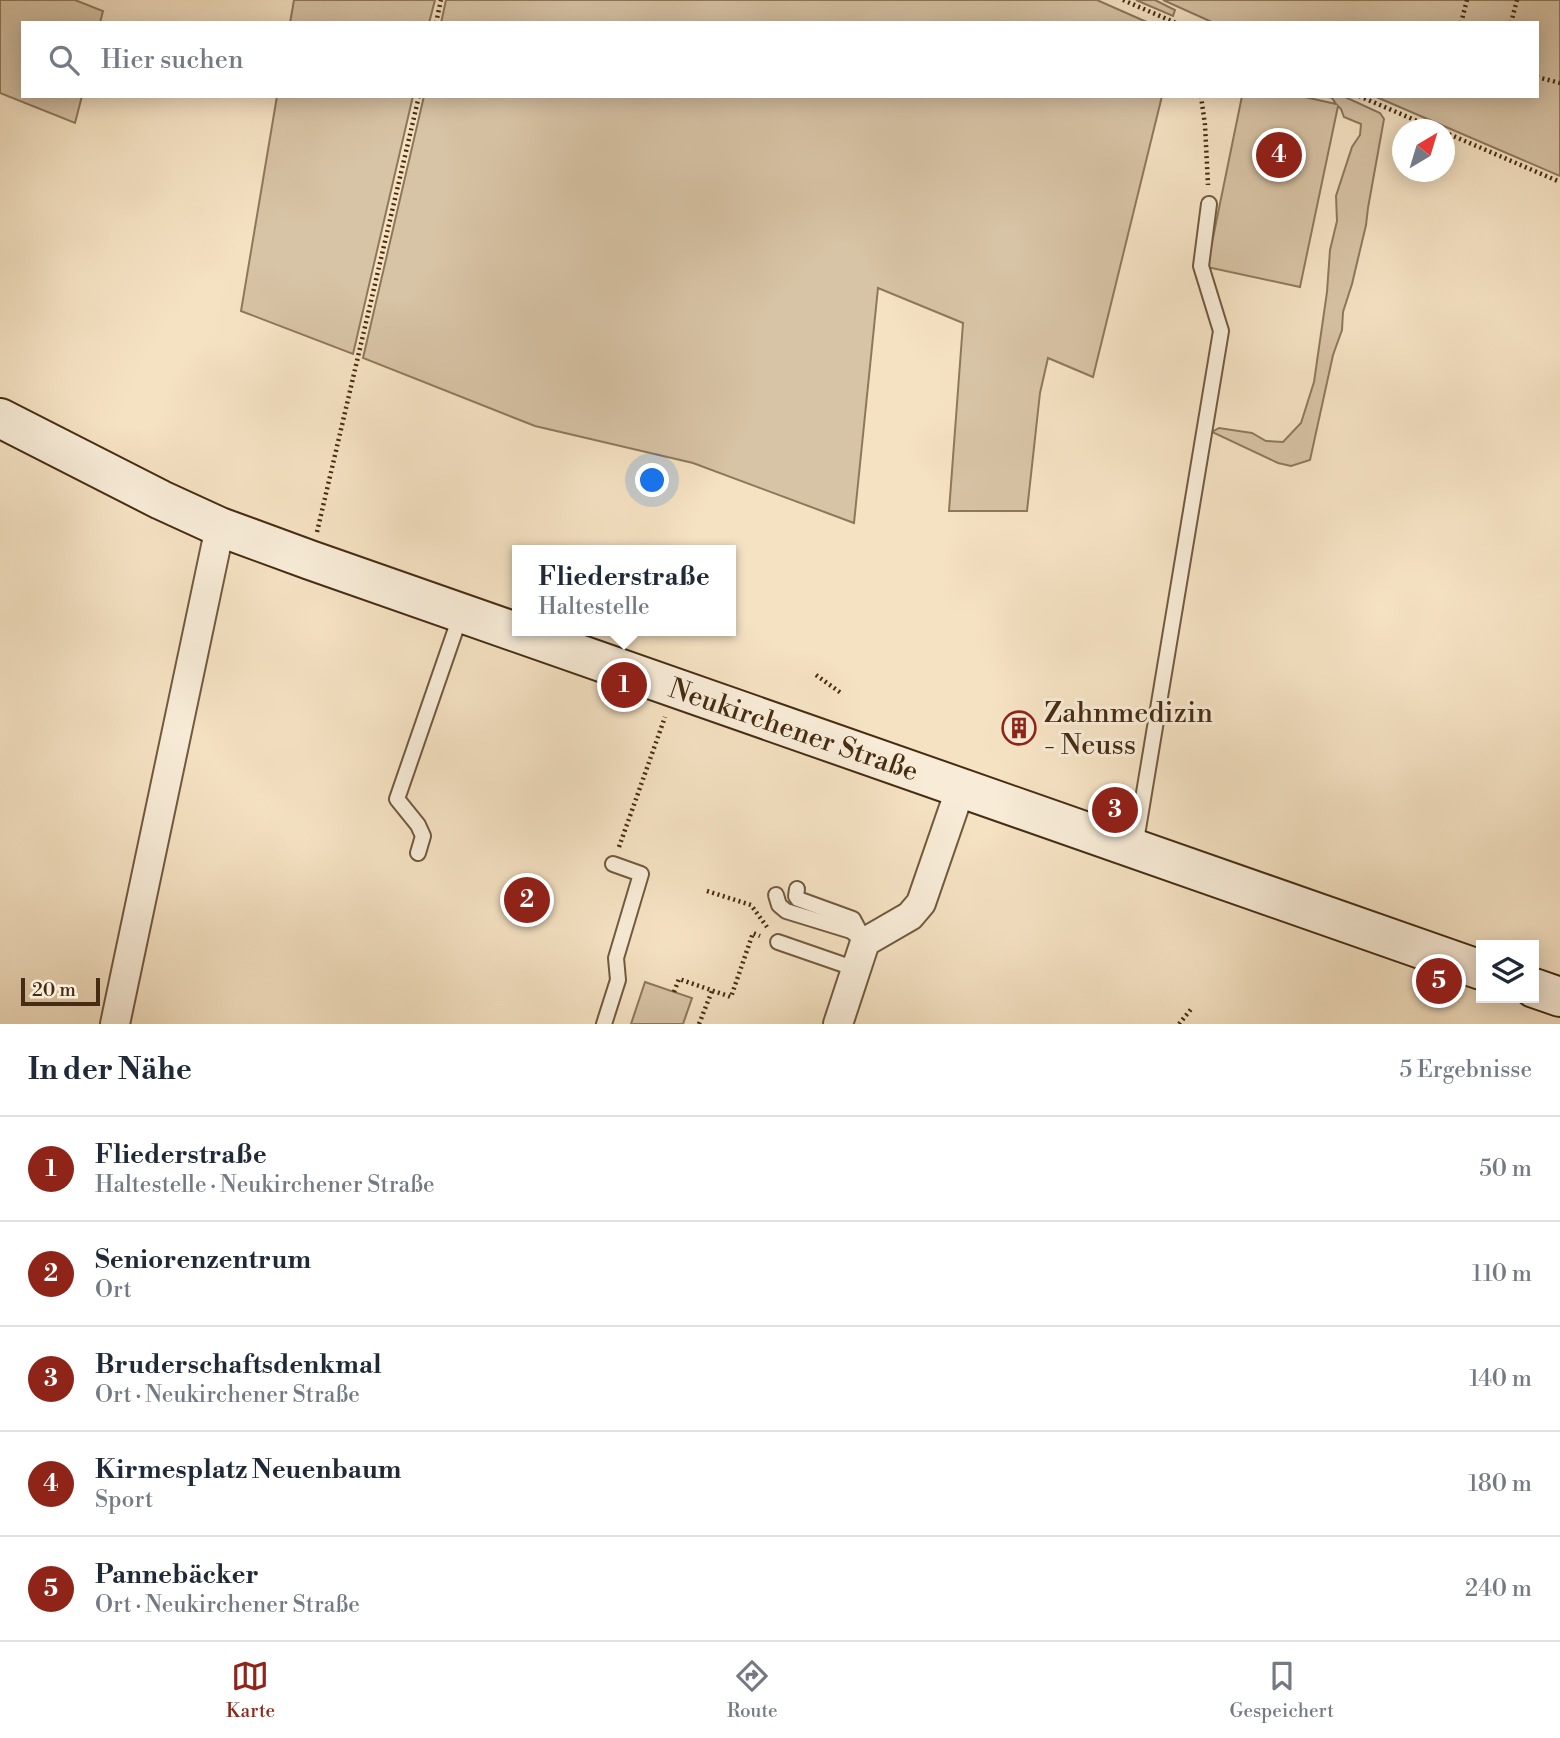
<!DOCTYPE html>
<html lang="de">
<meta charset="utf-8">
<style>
:root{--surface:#fff;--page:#f2f2f3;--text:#1f2937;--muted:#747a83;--line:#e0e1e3;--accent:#8f2418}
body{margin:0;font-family:"Libre Bodoni",serif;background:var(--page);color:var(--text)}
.controls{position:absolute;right:21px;bottom:21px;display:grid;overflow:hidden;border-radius:0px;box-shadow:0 4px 18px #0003}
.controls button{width:63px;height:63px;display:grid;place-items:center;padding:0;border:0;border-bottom:2px solid var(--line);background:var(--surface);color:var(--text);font:35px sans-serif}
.compass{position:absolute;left:1392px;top:119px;width:63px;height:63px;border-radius:50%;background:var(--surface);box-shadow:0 4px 18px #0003;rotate:38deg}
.scale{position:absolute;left:21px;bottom:18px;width:79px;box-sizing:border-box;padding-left:7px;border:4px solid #462c12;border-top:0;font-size:19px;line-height:24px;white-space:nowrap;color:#462c12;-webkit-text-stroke:5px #f8ecd8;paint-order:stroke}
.you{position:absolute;left:653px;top:481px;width:24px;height:24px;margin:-18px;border:5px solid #fff;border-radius:50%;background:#1a73e8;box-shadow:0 0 0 10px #1a73e833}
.badge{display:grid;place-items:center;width:46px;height:46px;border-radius:50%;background:var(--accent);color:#fff;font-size:23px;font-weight:700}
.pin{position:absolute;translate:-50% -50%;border:4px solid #fff;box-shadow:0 2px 7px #0006}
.popup{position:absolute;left:512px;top:545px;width:224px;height:91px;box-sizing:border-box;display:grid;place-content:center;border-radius:0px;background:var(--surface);filter:drop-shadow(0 2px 5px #0005);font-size:23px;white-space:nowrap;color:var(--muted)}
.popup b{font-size:26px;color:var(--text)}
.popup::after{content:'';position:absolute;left:50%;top:100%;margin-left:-14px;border:14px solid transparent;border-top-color:var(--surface)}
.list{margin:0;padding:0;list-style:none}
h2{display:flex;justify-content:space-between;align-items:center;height:91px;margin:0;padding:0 28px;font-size:30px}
h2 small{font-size:23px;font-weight:400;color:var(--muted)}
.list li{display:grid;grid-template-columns:46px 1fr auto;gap:21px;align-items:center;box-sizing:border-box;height:105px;padding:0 28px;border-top:2px solid var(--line)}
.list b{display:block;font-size:26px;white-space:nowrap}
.list p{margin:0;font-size:23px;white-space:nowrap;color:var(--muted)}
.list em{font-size:23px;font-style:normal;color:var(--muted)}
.icon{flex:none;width:38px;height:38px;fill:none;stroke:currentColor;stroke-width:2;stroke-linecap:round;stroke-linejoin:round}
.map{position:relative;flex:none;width:1560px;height:1024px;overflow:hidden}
.search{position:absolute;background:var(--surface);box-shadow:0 4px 18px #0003;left:21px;right:21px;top:21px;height:77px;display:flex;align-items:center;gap:18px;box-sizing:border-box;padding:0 24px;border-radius:0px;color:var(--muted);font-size:26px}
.sheet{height:616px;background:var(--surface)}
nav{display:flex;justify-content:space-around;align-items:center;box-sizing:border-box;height:98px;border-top:2px solid var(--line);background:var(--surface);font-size:19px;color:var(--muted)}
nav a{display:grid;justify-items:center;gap:4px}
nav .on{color:var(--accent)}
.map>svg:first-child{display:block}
.green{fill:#d7c3a5;stroke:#8e785c;stroke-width:2}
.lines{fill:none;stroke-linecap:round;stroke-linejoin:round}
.lane-casing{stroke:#725a3e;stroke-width:18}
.street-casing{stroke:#725a3e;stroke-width:32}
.secondary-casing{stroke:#462c12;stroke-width:42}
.path{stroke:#462c12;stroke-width:4.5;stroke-dasharray:2 3.5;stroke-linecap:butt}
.lane{stroke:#f8ecd8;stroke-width:14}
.street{stroke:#f8ecd8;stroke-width:28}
.secondary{stroke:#f8ecd8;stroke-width:38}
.labels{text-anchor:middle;stroke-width:6;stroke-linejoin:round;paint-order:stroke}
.poi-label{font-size:28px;fill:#462c12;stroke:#f8ecd8;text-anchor:start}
.street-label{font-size:28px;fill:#462c12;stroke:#f8ecd8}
</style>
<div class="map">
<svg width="1560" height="1024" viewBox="0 0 1560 1024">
<rect width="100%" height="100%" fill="#f5e2c3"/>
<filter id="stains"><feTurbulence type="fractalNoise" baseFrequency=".00286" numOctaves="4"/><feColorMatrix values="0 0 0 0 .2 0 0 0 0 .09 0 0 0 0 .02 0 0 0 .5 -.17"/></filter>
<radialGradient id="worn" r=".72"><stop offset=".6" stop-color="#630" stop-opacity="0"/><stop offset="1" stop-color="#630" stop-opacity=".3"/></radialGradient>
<g class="green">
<path d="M0,0H75L103,11L100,23H23V96H82L75,123L0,93Z"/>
<path d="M294,0H435L429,23H290Z"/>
<path d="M446,0H1097L1149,23H441Z"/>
<path d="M1136,0H1155L1175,10L1173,16Z"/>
<path d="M1163,0H1560V176L1374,96H1537V23H1214Z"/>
<path d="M277,96H413L353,354L241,311Z"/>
<path d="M424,96H1162L1093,377L1048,358L1040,393L1027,511H949L963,323L878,288L854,523L693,463L535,426L363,358Z"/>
<path d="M1242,96H1300L1336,104L1332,98L1326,96H1343L1380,113L1384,119L1368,208L1366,225L1352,284L1343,312L1342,330L1333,355L1310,460L1291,466L1278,463L1212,432L1219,428L1252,433L1266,441L1283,442L1301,423L1314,382L1327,292L1330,250L1337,221L1336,196L1352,147L1360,135L1361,124L1344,117L1341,109L1338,106L1300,287L1207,267Z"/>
<path d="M645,982L692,998L683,1024H631Z"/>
</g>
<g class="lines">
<defs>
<g id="lane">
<path d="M1135,847L1221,331L1201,266L1209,204"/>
<path d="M418,853L423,836L418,825L397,799L461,614"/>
<path d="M797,889L796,896L798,899L853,919L863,938"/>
<path d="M776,895L779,905L786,911L851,931L865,942"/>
<path d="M778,942L856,969"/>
<path d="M604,1024L618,980L616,958L641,874L613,864"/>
</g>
<g id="street">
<path d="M115,1024L220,527"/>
<path d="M838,1024L865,942L910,916L921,903L961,787"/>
</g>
<g id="secondary">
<path d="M0,418L161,500L220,527L310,560L1481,970"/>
<path d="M1534,988L1560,997"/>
</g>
</defs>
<use href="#lane" class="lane-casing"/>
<use href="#street" class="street-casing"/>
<use href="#secondary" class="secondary-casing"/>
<g class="path">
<path d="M1123,0L1176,23"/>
<path d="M436,23L441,0"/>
<path d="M1461,23L1467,0"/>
<path d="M1511,23L1517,0"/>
<path d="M1537,77L1560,83"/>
<path d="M1201,96L1205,125L1208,185"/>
<path d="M1359,96L1438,130"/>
<path d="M1444,132L1560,182"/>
<path d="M317,532L419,96"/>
<path d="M816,675L841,693"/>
<path d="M619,847L665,717"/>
<path d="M707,891L751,905L767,927"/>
<path d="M674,992L679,979L731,997L753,933L760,936"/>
<path d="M699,1024L712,991"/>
<path d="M1179,1024L1192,1008"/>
</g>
<use href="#lane" class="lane"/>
<use href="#street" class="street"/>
<use href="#secondary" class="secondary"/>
</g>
<defs>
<symbol id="building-ring" viewBox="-11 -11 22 22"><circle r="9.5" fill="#f8ecd8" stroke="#8f2418" stroke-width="1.5"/><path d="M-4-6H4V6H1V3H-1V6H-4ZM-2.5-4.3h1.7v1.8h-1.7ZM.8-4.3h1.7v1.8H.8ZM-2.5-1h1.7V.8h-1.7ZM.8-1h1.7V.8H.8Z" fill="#8f2418"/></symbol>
</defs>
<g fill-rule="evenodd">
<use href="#building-ring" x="1000" y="709" width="38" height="38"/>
</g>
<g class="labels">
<g class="poi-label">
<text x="1044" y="722">Zahnmedizin<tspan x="1044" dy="32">- Neuss</tspan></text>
</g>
<g class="street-label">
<text transform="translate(794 729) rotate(19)" y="10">Neukirchener Straße</text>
</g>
</g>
<rect width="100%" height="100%" filter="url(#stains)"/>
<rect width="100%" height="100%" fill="url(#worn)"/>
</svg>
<div class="controls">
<button><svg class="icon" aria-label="layers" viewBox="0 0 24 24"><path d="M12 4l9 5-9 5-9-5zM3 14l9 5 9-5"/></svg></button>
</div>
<svg class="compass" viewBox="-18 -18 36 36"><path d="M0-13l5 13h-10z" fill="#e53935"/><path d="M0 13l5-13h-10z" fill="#747a83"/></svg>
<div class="scale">20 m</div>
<div class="you"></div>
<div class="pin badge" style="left:624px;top:685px">1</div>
<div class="popup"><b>Fliederstraße</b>Haltestelle</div>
<div class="pin badge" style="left:527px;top:900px">2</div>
<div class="pin badge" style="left:1115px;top:810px">3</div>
<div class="pin badge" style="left:1279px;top:155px">4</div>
<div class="pin badge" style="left:1439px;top:981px">5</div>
<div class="search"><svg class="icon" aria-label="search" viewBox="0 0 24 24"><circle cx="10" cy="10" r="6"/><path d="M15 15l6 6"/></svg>Hier suchen</div>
</div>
<section class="sheet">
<h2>In der Nähe<small>5 Ergebnisse</small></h2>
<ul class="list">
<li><span class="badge">1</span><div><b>Fliederstraße</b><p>Haltestelle · Neukirchener Straße</p></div><em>50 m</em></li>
<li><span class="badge">2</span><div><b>Seniorenzentrum</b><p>Ort</p></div><em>110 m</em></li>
<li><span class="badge">3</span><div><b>Bruderschaftsdenkmal</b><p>Ort · Neukirchener Straße</p></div><em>140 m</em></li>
<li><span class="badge">4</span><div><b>Kirmesplatz Neuenbaum</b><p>Sport</p></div><em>180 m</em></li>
<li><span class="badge">5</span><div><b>Pannebäcker</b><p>Ort · Neukirchener Straße</p></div><em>240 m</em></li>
</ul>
</section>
<nav>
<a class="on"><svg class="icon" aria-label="map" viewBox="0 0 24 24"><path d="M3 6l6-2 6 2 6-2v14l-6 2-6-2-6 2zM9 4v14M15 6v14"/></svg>Karte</a>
<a><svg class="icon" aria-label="directions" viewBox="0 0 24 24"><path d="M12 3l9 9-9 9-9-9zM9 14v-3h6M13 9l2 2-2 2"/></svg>Route</a>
<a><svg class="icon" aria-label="saved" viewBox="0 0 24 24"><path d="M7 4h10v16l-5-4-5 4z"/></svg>Gespeichert</a>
</nav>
